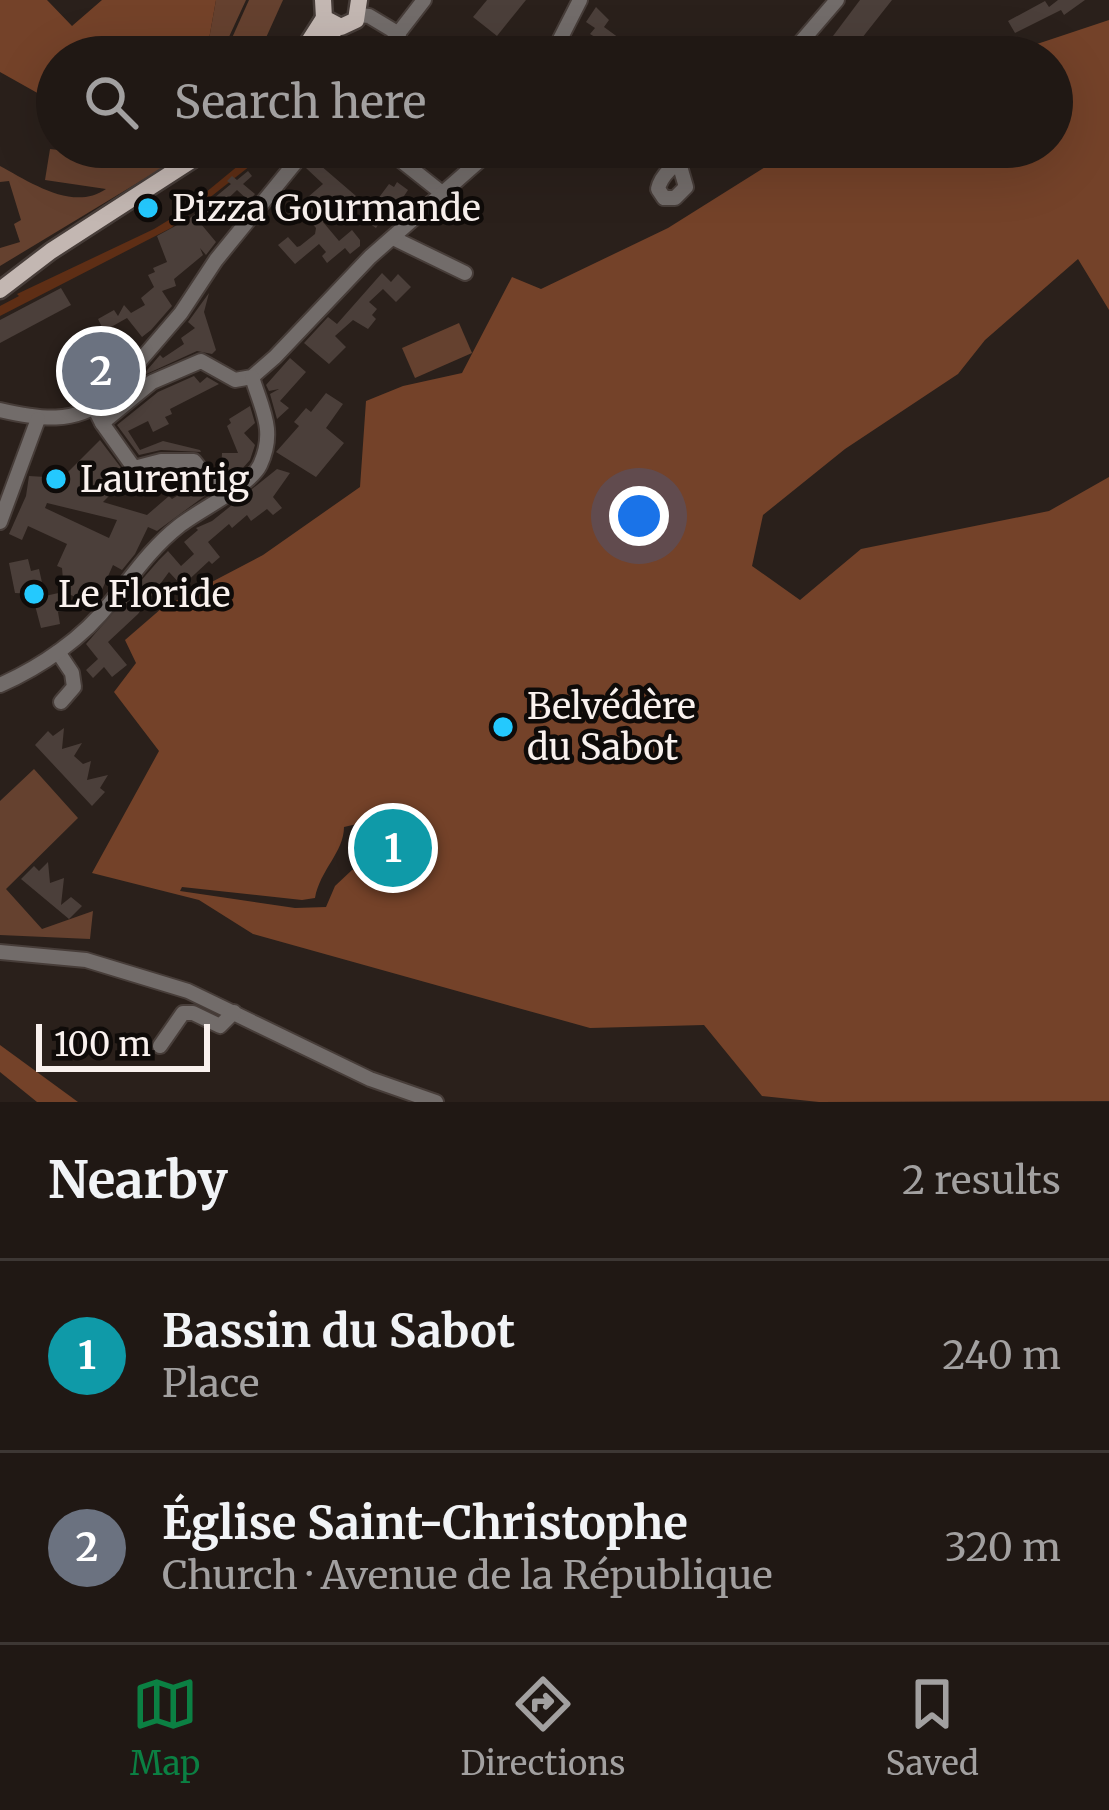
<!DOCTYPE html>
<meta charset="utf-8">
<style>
:root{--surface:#201814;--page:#28211d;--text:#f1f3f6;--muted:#a2a0a0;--line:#3d3734;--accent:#0b8043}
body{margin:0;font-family:Merriweather,serif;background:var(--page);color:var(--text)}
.scale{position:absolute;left:36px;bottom:30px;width:174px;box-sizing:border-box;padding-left:12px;border:6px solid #f9f1ee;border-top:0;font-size:33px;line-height:42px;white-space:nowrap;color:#f9f1ee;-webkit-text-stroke:9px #0f0b09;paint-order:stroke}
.you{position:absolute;left:639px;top:516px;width:42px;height:42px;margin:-30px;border:9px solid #fff;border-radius:50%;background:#1a73e8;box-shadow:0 0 0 18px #1a73e833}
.badge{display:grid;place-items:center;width:78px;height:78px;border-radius:50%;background:var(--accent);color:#fff;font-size:39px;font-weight:700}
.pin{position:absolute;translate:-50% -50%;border:6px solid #fff;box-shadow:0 3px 12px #0006}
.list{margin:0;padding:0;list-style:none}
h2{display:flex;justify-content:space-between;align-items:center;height:156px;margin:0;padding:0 48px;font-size:51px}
h2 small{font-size:39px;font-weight:400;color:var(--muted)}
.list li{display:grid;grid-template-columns:78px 1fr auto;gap:36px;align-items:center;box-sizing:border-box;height:192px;padding:0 48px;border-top:3px solid var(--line)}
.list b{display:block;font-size:45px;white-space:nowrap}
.list p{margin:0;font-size:39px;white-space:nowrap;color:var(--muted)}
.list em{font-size:39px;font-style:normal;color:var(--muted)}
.icon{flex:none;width:66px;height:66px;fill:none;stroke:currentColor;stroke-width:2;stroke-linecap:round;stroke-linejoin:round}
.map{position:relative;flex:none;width:1109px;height:1102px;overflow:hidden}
.search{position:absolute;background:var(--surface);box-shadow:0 12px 48px #0002;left:36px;right:36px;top:36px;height:132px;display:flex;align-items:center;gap:30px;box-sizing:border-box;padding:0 42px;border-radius:66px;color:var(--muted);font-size:45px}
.sheet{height:540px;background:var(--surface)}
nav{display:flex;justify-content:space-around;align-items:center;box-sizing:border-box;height:168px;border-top:3px solid var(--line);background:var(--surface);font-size:33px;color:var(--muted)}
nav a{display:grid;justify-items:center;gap:6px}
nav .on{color:var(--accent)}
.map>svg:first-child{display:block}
.green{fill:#65412f}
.forest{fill:#744229;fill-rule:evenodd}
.water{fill:#5e2e15}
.building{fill:#4b3f3a;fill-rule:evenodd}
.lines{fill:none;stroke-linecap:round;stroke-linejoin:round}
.minor-casing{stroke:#473d39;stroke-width:18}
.major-casing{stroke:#473d39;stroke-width:21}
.minor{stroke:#726c6a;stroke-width:14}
.major{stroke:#c3b7b2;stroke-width:16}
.poi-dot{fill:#24c9fe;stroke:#0f0b09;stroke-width:4.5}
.labels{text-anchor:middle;stroke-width:9;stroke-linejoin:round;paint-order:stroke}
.poi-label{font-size:36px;fill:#f9f1ee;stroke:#0f0b09;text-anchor:start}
</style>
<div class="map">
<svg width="1109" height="1102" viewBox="0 0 1109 1102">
<rect width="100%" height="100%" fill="#2a201b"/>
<g class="green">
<path d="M216,0H246L228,39L246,50L236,57H160L209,39Z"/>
<path d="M249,0H283L260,51L232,38Z"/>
<path d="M87,147H197L0,266V248L20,242L14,224L21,220L9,181L0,182V166C30,182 73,212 106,189L45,180L50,149L85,153Z"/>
<path d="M459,323L472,353L415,378L402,348Z"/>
<path d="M34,769L78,818L6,889L42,929L93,911L90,939L0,935V801Z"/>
</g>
<g class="forest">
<path d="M0,0H47L72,26L102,0H216L209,39L160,57H57V104L0,72Z"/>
<path d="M1109,20V310L1078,259L985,340L958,374L845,449L763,515L752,566L800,600L861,549L1049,511L1109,477V1101L819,1102L762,1096L704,1025L590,1028L253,934L199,900L92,873L159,751L114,692L136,663L125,640L162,608L263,555L360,487L366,401L403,386L462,373L512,277L541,289L668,228L797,147H1052V57H998ZM357,824C385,832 386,825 410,848L407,861L393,871L352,870L335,886L326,907L295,908L180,891L182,887L302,900L315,898C320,870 344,852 344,827Z"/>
<path d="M0,1045L78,1102H37L0,1072Z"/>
</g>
<path class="water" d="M261,147H274L171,228L0,316V306L19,296L17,294L154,229L182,212Z"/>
<g class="building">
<path d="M487,0H526L497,36L473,17Z"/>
<path d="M860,0H892L862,38L868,43L856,57H828L834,49L827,44Z"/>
<path d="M1058,0H1085L1064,15L1061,10L1015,33L1008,21L1045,1L1049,7Z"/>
<path d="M596,7L609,20L604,27L645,57H597L599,48L591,43L595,37L590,34L595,28L586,22Z"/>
<path d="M313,159L356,196L344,210L338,203L322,215L326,220L323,222L339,241L352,230L360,240V246L350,254L345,248L327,263L322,256L326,252L319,244L295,264L278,245L288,237L297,247L300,246L315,234L316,228L304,214L292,225L285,217L323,184L306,168Z"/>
<path d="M248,171L252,176L243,184L255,194L249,201L237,190L201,224L216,242L206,255L200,248L203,255L174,279L176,286L162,291L172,306L151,330L142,337L127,318L104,331L98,319L114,310L118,316L124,305L131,313L145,305L141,298L154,287L148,275L155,272L153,268L167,262L157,236L190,218L231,184L227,181L232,176L237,180Z"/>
<path d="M397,182L408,190L400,202L395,199L376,228L363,219L389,184L394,187Z"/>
<path d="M382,273L391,282L398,274L411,287L396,302L383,289L369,302L377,309L372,315L376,319L368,329L353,320L335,336L346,347L329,364L304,343L328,317L337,324Z"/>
<path d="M61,288L71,305L0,343V320Z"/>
<path d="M209,293L204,312L216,350L212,354L197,351L142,376L160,355L163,358L184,344L181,338L195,328L188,322Z"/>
<path d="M100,340L117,346L116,371L107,382L102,379L79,400L70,393L73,384L87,366L82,361Z"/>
<path d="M290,358L306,372L280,401L289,408L277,419L270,394L279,389L269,391L266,385Z"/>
<path d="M194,376L200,383L207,377L219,384L170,409L172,414L165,417L169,424L153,432L148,421L128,431L140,450L163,441L200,450L201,452L161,450L139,455L117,425L158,392Z"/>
<path d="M326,393L343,404L326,428L344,443L316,477L276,452L299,426L294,422L306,408L311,412Z"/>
<path d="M250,406L255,423L244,433L255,445L250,460L241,470L221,472L222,453H238L227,426L231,423L229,419Z"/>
<path d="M100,440L128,477L103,502L147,515L169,496L172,499L180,494L186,484L206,495L157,531L148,527L135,554L122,570L113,565L101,592L89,603L64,592L62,568L57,566L67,544L28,526L22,540L9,534L26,496L29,476L62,478ZM47,503L117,520L109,538L45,508Z"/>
<path d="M277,469L290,473L273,497L282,508L273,515L267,509L251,521L247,515L232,528L229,524L208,542L220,557L212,564L209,561L182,586L169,572L138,614L108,642L127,665L112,677L104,667L93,678L86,670L98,659L86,644L159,560L168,551L181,566L194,554L184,542L198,530L196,528L212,521Z"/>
<path d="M28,559L31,571L39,569L45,596L63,592L66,611L58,612L60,624L41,628L32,594L15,593L9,563Z"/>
<path d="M64,728L62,749L82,743L74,756L83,764L91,761L87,780L108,775L100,788L105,792L92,806L35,745L48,731L53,736Z"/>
<path d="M382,827L390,838L398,839L406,846V859L400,865L385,864L368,838Z"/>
<path d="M48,862L50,883L64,878L61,905L71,897L82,906L69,919L21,879L34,866L39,871Z"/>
</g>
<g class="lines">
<defs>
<g id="minor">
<path d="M359,15L369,16L399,34"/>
<path d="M560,40L586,57"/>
<path d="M380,57L424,0"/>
<path d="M551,57L580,0"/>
<path d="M788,57L837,0"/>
<path d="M384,147L442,193"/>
<path d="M517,147L526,151L559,147"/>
<path d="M679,163L686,187L675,198H664L658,189C662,170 684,159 699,147"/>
<path d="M393,238L465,273"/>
<path d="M95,409L102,423L152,382L201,361L235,380L252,377L275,357L370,257L495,147"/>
<path d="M0,410C39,419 74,425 108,398L181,313L216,260L308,147"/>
<path d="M102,423L134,468L161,461H194L221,495"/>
<path d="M0,522L38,419"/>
<path d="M58,652L72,673L74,687L61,702"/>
<path d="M0,685C41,667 83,638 111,602C133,575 151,548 179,526C199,510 250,486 260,465C276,431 262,410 252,377"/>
<path d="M0,952L86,960L188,991L370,1079L436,1102"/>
<path d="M160,1046L183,1013H193L220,1026L234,1012"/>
</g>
<g id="major">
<path d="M323,0L324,18L341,27L356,20L359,0"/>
<path d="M299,57L324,18"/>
<path d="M313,57L337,27"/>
<path d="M0,290L51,251L212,147"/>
</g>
</defs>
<use href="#minor" class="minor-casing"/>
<use href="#major" class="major-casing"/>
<use href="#minor" class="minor"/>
<use href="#major" class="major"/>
</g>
<g class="poi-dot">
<circle cx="148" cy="208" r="12"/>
<circle cx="56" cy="479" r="12"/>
<circle cx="34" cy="594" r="12"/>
<circle cx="503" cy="727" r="12"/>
</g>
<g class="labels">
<g class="poi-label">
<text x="172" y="221">Pizza Gourmande</text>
<text x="80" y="492">Laurentig</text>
<text x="58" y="607">Le Floride</text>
<text x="527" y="719">Belvédère<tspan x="527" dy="41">du Sabot</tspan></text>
</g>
</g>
</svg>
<div class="scale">100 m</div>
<div class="you"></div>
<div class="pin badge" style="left:393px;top:848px;background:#0f9aa8">1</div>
<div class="pin badge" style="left:101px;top:371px;background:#6b7280">2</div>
<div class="search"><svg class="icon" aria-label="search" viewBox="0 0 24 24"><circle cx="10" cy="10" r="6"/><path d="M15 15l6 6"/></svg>Search here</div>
</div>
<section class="sheet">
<h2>Nearby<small>2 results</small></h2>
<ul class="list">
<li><span class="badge" style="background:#0f9aa8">1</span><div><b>Bassin du Sabot</b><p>Place</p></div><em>240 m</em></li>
<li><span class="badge" style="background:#6b7280">2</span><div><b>Église Saint-Christophe</b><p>Church · Avenue de la République</p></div><em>320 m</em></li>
</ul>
</section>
<nav>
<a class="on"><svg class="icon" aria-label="map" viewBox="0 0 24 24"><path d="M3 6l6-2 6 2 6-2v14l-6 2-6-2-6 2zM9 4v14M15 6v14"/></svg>Map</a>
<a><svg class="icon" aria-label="directions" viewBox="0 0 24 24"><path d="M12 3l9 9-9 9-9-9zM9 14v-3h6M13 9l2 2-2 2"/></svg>Directions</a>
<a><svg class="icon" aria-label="saved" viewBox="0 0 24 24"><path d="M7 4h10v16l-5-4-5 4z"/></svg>Saved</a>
</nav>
